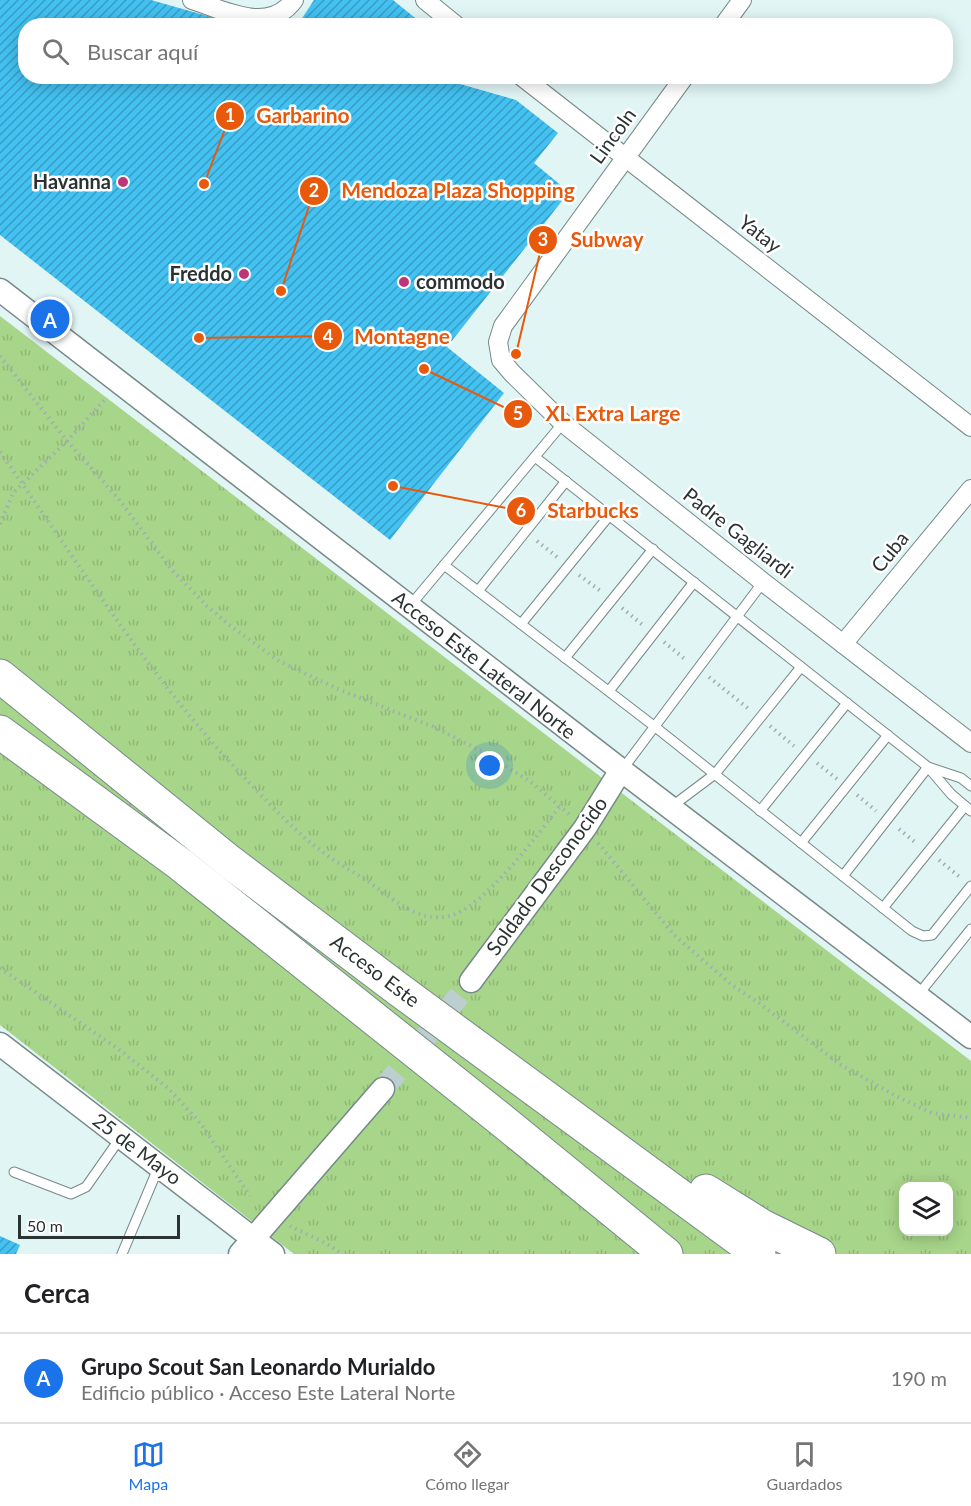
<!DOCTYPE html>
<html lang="es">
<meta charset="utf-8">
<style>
:root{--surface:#fff;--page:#f2f2f2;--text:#202124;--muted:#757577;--line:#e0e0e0;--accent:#1a73e8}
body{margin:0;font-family:Lato,sans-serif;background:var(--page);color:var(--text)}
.controls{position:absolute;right:18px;bottom:18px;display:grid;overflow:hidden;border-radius:12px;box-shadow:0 3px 15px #0003}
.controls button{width:54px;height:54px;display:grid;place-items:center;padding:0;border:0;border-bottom:2px solid var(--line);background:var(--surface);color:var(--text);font:30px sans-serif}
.scale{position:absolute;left:18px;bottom:15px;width:162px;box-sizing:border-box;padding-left:6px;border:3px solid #2a3232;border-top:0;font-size:16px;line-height:21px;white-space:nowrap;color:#2a3232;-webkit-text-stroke:4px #fff;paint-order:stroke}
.you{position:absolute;left:490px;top:766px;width:21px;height:21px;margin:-15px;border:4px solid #fff;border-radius:50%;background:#1a73e8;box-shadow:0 0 0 9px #1a73e833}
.badge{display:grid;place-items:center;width:39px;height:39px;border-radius:50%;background:var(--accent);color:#fff;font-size:20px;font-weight:700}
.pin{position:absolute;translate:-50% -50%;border:3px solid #fff;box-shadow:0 2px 6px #0006}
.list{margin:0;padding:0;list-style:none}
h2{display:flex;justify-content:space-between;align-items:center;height:78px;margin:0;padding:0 24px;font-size:26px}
h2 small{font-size:20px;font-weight:400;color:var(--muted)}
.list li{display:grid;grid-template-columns:39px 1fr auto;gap:18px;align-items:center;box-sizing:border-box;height:90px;padding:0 24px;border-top:2px solid var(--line)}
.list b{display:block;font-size:22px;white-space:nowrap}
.list p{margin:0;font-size:20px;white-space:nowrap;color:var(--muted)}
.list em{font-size:20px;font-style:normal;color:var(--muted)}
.icon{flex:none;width:33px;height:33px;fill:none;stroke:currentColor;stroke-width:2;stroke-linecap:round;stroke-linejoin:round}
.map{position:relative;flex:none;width:971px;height:1254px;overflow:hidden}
.search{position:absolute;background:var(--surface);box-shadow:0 3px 15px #0003;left:18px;right:18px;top:18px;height:66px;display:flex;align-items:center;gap:15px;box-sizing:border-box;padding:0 21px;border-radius:24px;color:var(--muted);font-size:22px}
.sheet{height:168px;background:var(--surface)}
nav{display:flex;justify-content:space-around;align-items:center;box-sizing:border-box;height:84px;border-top:2px solid var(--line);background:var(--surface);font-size:16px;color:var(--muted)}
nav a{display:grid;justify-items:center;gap:3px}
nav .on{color:var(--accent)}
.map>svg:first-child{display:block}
.park{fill:url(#park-tufts);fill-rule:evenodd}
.building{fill:url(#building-hatch)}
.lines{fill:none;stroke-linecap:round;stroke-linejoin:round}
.tertiary-tunnel{stroke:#bccece;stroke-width:22;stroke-dasharray:22 11;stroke-linecap:butt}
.service-casing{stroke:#768989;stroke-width:11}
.minor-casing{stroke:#768989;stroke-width:20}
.tertiary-casing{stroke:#768989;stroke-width:25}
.motorway-casing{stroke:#768989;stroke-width:35}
.path{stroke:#9fafaf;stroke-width:4;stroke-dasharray:1.5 4.5;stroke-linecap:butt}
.service{stroke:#fff;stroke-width:9}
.minor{stroke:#fff;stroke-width:18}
.tertiary{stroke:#fff;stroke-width:22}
.motorway{stroke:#fff;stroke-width:33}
.poi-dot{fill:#bc3679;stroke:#fff;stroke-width:2}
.labels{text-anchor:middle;stroke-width:5;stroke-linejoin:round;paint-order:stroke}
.street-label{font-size:20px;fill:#2a3232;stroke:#fff}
.poi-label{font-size:20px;font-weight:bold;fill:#2a3232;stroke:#fff;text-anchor:end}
.leader{fill:none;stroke:#e8590c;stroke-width:2}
.callout-dot{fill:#e8590c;stroke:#fff;stroke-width:2}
.mark-label{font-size:18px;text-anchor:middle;font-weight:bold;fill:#fff}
.callout-label{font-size:21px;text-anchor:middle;font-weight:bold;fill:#e8590c;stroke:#fff;stroke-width:5;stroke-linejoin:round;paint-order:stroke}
</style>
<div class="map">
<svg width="971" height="1254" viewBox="0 0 971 1254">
<defs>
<pattern id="park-tufts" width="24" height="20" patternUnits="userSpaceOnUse" patternTransform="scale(1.5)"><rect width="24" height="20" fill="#a7d589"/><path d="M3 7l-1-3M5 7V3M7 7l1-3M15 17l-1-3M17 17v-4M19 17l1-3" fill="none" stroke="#90b777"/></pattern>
<pattern id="building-hatch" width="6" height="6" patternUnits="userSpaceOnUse" patternTransform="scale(1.5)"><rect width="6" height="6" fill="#43c1f1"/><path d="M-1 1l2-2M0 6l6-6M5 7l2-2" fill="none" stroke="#389dc4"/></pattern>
</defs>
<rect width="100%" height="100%" fill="#e1f5f5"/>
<path class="park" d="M0,316L971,1061V1254H294L0,1025ZM904,1186H948V1232H904Z"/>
<g class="building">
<path d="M0,0H151L239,25L26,26V76H432L516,100L558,133L534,163L569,192L447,347L504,393L390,540L0,235Z"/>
<path d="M314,0H393L425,26H297Z"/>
<path d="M0,1236L20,1245L16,1254H0Z"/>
</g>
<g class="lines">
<path class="tertiary-tunnel" d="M383,1089L471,981"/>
<defs>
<g id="service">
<path d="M535,457L928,767L951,794L971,811"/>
<path d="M444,565L654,726L912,931L923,936L932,935L971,886"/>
<path d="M478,591L566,481"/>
<path d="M409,607L563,423"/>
<path d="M521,624L609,516"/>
<path d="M565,658L653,549"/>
<path d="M609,691L694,582"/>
<path d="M622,770L763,582"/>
<path d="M671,807L715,774L801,667"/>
<path d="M760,811L847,703"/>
<path d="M801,843L888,735"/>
<path d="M843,876L928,767L961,778L971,786"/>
<path d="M883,908L965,806"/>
<path d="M918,995L971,929"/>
<path d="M14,1172L71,1194L86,1187L121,1137"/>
<path d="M122,1254L159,1166"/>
</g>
<g id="minor">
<path d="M192,0C224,10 269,35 294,0"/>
<path d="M425,0L457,26"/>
<path d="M723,26L742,0"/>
<path d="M521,76L971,427"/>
<path d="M685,76L503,326L498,342L501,360L512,373L563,423L763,582L971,743"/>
<path d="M843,644L971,489"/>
</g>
<g id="tertiary">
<path d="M0,290L621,770L971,1037"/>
<path d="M471,981L585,828L621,770"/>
<path d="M0,1044L273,1254"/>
<path d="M240,1254L383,1089"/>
</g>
<g id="motorway">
<path d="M0,676L230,862L398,989L759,1254"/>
<path d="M0,732L180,864L499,1118L666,1254"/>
<path d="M706,1191L762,1226L819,1254"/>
</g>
</defs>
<use href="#service" class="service-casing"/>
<use href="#minor" class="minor-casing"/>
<use href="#tertiary" class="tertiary-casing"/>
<use href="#motorway" class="motorway-casing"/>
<g class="path">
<path d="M0,356L67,441L117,497L172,570L207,606L233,628L279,661L340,690L434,727L481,751L531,782L570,815"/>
<path d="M0,452C78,562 149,677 241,774C265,799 289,826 316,847C333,860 351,871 369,882C393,899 418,923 449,916C483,909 538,834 560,806"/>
<path d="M0,524L13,493L67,441L107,397"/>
<path d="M537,541L557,557"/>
<path d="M579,575L602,592"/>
<path d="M622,608L644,626"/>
<path d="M664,642L686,660"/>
<path d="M709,677L750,710"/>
<path d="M770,726L794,746"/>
<path d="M817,763L837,779"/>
<path d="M857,795L876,811"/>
<path d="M899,829L916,843"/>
<path d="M598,843L674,935L732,985L759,1003L841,1065L896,1096L932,1113L971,1118"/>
<path d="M939,860L961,878"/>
<path d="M0,968L117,1048L168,1088L201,1124L250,1196"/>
<path d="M290,1226C305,1234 330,1243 341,1254"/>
</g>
<use href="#service" class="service"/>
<use href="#minor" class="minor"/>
<use href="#tertiary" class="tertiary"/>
<use href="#motorway" class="motorway"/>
</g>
<g class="poi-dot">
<circle cx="123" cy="182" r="6"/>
<circle cx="244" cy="274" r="6"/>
<circle cx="404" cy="282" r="6"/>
</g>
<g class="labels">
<g class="street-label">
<text transform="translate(613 136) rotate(-54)" y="7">Lincoln</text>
<text transform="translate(760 234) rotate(38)" y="7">Yatay</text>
<text transform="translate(738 533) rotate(38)" y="7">Padre Gagliardi</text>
<text transform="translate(890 552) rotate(-51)" y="7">Cuba</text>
<text transform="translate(484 665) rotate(38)" y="7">Acceso Este Lateral Norte</text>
<text transform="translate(547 876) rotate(-54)" y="7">Soldado Desconocido</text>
<text transform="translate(375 971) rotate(37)" y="7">Acceso Este</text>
<text transform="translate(137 1149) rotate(37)" y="7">25 de Mayo</text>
</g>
<g class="poi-label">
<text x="111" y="189">Havanna</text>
<text x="232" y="281">Freddo</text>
<text x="416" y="289" text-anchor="start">commodo</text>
</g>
</g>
<path class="leader" d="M204 184L230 116M281 291L314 191M516 354L543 240M199 338L328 336M424 369L518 414M393 486L521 511"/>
<g class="callout-dot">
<circle cx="204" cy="184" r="6"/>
<circle cx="281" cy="291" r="6"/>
<circle cx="516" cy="354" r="6"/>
<circle cx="199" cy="338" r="6"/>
<circle cx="424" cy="369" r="6"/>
<circle cx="393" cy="486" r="6"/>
<circle cx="230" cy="116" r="15"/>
<circle cx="314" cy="191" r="15"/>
<circle cx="543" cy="240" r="15"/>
<circle cx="328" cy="336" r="15"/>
<circle cx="518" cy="414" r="15"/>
<circle cx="521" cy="511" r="15"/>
</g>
<g class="mark-label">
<text x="230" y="122">1</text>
<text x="314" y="197">2</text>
<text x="543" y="246">3</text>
<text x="328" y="343">4</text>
<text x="518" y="420">5</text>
<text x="521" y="517">6</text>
</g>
<g class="callout-label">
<text x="303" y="123">Garbarino</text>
<text x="458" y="198">Mendoza Plaza Shopping</text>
<text x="607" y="247">Subway</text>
<text x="402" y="344">Montagne</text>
<text x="613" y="421">XL Extra Large</text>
<text x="593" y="518">Starbucks</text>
</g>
</svg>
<div class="controls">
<button><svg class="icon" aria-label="layers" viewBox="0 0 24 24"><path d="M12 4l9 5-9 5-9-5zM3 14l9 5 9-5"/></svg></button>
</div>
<div class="scale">50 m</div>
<div class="you"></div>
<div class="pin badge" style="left:50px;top:319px">A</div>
<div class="search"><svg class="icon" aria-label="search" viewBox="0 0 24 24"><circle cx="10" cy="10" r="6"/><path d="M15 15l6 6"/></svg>Buscar aquí</div>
</div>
<section class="sheet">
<h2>Cerca<small></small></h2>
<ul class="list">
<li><span class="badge">A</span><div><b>Grupo Scout San Leonardo Murialdo</b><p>Edificio público · Acceso Este Lateral Norte</p></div><em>190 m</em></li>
</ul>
</section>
<nav>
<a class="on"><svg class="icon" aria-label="map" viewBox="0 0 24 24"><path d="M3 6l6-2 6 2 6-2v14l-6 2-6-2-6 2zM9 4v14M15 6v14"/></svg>Mapa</a>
<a><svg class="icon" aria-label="directions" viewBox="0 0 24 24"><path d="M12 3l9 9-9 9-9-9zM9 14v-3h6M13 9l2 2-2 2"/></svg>Cómo llegar</a>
<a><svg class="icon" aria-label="saved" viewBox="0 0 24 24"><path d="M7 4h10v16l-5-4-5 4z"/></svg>Guardados</a>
</nav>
